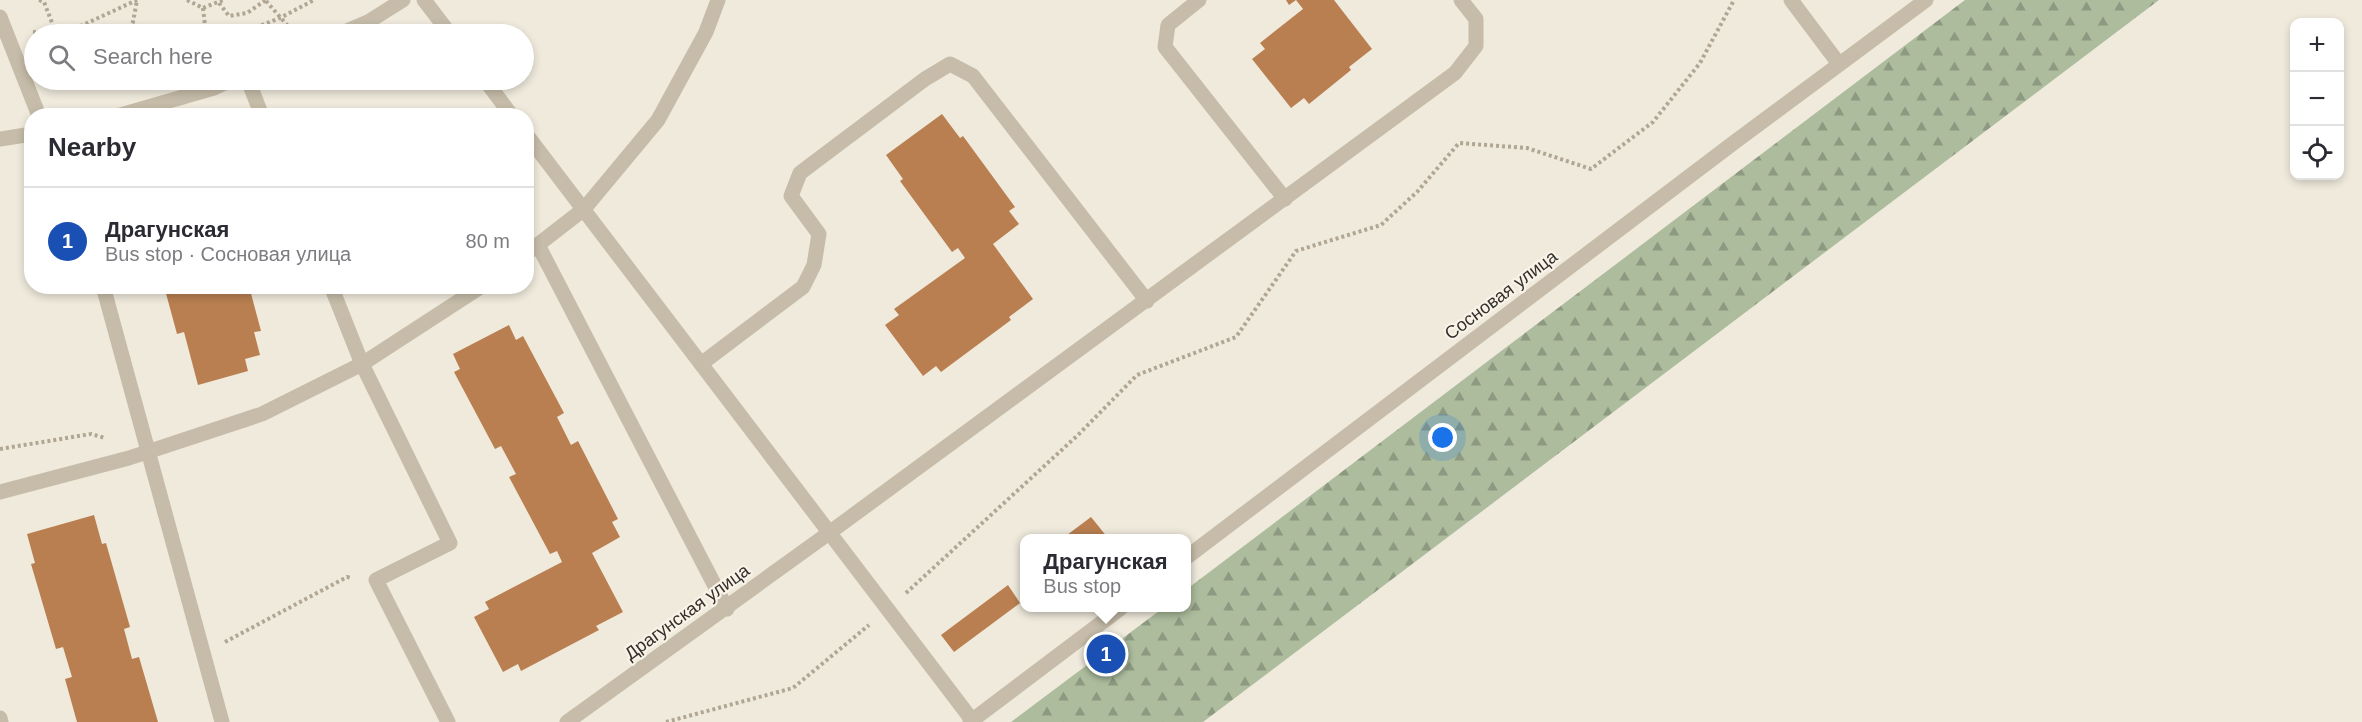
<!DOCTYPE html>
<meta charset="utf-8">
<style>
:root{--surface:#fff;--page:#f7f7f7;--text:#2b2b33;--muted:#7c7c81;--line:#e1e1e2;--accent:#224451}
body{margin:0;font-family:Arial,sans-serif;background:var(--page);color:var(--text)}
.controls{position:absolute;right:18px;top:18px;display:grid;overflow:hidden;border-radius:12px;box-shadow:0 3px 9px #0003}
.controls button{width:54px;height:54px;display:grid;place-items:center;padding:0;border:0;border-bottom:2px solid var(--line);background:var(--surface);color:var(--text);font:30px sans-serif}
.you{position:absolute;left:1443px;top:438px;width:21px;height:21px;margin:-15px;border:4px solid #fff;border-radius:50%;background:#1a73e8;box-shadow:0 0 0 9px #1a73e833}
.badge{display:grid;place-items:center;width:39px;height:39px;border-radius:50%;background:var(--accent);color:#fff;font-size:20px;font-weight:700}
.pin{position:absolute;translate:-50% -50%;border:3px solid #fff;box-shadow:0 2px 6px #0006}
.popup{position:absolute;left:1020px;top:534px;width:171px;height:78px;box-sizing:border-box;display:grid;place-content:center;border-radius:12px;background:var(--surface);filter:drop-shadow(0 2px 4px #0005);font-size:20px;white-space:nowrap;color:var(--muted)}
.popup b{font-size:22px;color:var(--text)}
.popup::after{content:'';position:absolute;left:50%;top:100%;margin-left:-12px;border:12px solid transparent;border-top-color:var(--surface)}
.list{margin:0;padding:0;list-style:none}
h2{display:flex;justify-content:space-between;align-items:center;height:78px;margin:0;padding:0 24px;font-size:26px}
h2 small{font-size:20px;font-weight:400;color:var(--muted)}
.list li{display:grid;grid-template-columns:39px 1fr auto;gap:18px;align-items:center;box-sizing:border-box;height:108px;padding:0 24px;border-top:2px solid var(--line)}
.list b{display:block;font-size:22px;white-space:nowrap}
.list p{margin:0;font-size:20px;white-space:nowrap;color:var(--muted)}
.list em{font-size:20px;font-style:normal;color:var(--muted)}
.icon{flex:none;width:33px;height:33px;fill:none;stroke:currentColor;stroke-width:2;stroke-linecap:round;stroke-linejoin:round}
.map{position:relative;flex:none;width:2362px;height:722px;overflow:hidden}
.search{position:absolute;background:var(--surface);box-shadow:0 3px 9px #0003;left:24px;top:24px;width:510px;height:66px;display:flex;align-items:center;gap:15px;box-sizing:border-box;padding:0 21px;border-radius:33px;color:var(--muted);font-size:22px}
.panel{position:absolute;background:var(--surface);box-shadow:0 3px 9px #0003;left:24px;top:108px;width:510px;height:186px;border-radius:24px}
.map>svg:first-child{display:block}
.forest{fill:url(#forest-firs)}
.building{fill:#b97f50}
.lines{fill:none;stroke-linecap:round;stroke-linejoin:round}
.path{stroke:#b1a694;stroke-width:4;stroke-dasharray:3 3;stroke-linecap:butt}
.lane{stroke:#c6bca9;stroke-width:15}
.street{stroke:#c6bca9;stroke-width:15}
.labels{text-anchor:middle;stroke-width:4.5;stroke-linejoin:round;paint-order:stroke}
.street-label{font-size:18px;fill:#342e28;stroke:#f7f3e8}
</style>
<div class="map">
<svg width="2362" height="722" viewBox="0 0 2362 722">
<defs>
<pattern id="forest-firs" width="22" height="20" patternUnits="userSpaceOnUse" patternTransform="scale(1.5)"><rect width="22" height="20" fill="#acbc9d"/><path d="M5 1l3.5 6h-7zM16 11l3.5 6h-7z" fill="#8d9980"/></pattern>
</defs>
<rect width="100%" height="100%" fill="#efeadc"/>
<path class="forest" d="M1965,0H2159L1203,722H1011L1163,608H1187V589Z"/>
<g class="building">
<path d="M1286,0H1334L1372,49L1349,67L1351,70L1309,104L1304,98L1291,108L1252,59L1265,49L1260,43L1303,9L1296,0L1289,5Z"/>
<path d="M942,114L960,138L963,136L1015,207L1009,211L1019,224L993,244L1033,299L1009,317L1011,320L941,372L936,366L923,376L885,325L899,315L894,309L965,258L958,248L952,252L900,181L903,179L886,155Z"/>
<path d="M164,286H249L261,331L254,332L260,355L245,359L248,371L198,385L184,332L177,334Z"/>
<path d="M509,325L516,340L523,336L564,413L557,417L571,445L578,441L618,519L612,522L620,537L592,553L623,612L596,626L599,630L521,671L518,664L503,672L474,617L489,609L485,602L562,562L557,551L550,554L509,477L516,474L501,446L495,449L454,372L460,369L453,354Z"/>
<path d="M94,515L102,544L106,543L130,627L124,629L132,659L139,657L158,722H77L65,679L72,677L63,647L56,649L31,564L35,563L27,534Z"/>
<path d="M1091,517L1108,538H1063Z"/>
<path d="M1008,585L1020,603L954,652L941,635Z"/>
</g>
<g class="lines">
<g class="path">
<path d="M39,0L44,2L56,33"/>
<path d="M187,0L203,8L223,0"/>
<path d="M266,1L295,34"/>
<path d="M219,3L229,16L247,13L266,0"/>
<path d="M203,8L206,34"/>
<path d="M33,32L56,33L83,25L137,0"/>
<path d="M127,34L133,22L137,0"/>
<path d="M239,34L280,18L314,0"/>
<path d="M54,85L77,80"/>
<path d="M0,449L91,434L105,438"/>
<path d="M906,593L1078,435L1137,375L1236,337L1296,251L1381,225L1417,192L1459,143L1527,148L1591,169L1653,122L1700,63L1734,0"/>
<path d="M225,642L347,577L351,578"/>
<path d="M666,722L793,688L869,625"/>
</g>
<g class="lane">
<path d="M1199,0L1168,25L1165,47L1285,199"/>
<path d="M0,17L39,116"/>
<path d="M248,80L262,116"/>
<path d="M538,245L727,609"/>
<path d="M526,254L584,209L658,120L706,32L718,0"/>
<path d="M103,286L222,722"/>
<path d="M331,286L362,364L450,543L376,580L448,722"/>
<path d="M701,364L803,287L814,265L819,234L791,196L800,173L925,79L950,64L973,76L1147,301"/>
<path d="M0,492L129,458L262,414L362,364L482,286"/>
<path d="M829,533L1455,73L1476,46V19L1461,0"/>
<path d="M0,718L1,722"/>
</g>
<g class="street">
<path d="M424,0L450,34"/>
<path d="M1791,0L1839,64"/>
<path d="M340,34L368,22L403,0"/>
<path d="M485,80L512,116"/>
<path d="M117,116L214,88L231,80"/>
<path d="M526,134L972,720"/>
<path d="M0,139L32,134"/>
<path d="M1187,557L1736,141L1926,0"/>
<path d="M567,722L829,533"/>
<path d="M970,722L1121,608"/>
</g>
</g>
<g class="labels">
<g class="street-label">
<text transform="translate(1501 295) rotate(-37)" y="6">Сосновая улица</text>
<text transform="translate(687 612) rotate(-36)" y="6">Драгунская улица</text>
</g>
</g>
</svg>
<div class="controls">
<button>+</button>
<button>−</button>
<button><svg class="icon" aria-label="locate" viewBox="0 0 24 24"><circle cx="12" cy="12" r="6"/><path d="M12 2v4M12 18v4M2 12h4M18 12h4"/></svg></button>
</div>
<div class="you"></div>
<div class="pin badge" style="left:1106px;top:654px;background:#1a4fb4">1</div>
<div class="popup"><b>Драгунская</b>Bus stop</div>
<div class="search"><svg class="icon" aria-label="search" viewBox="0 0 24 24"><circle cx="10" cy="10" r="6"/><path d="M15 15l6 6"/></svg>Search here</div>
<section class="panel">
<h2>Nearby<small></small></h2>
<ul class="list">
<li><span class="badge" style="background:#1a4fb4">1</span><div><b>Драгунская</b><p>Bus stop · Сосновая улица</p></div><em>80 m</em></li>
</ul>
</section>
</div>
